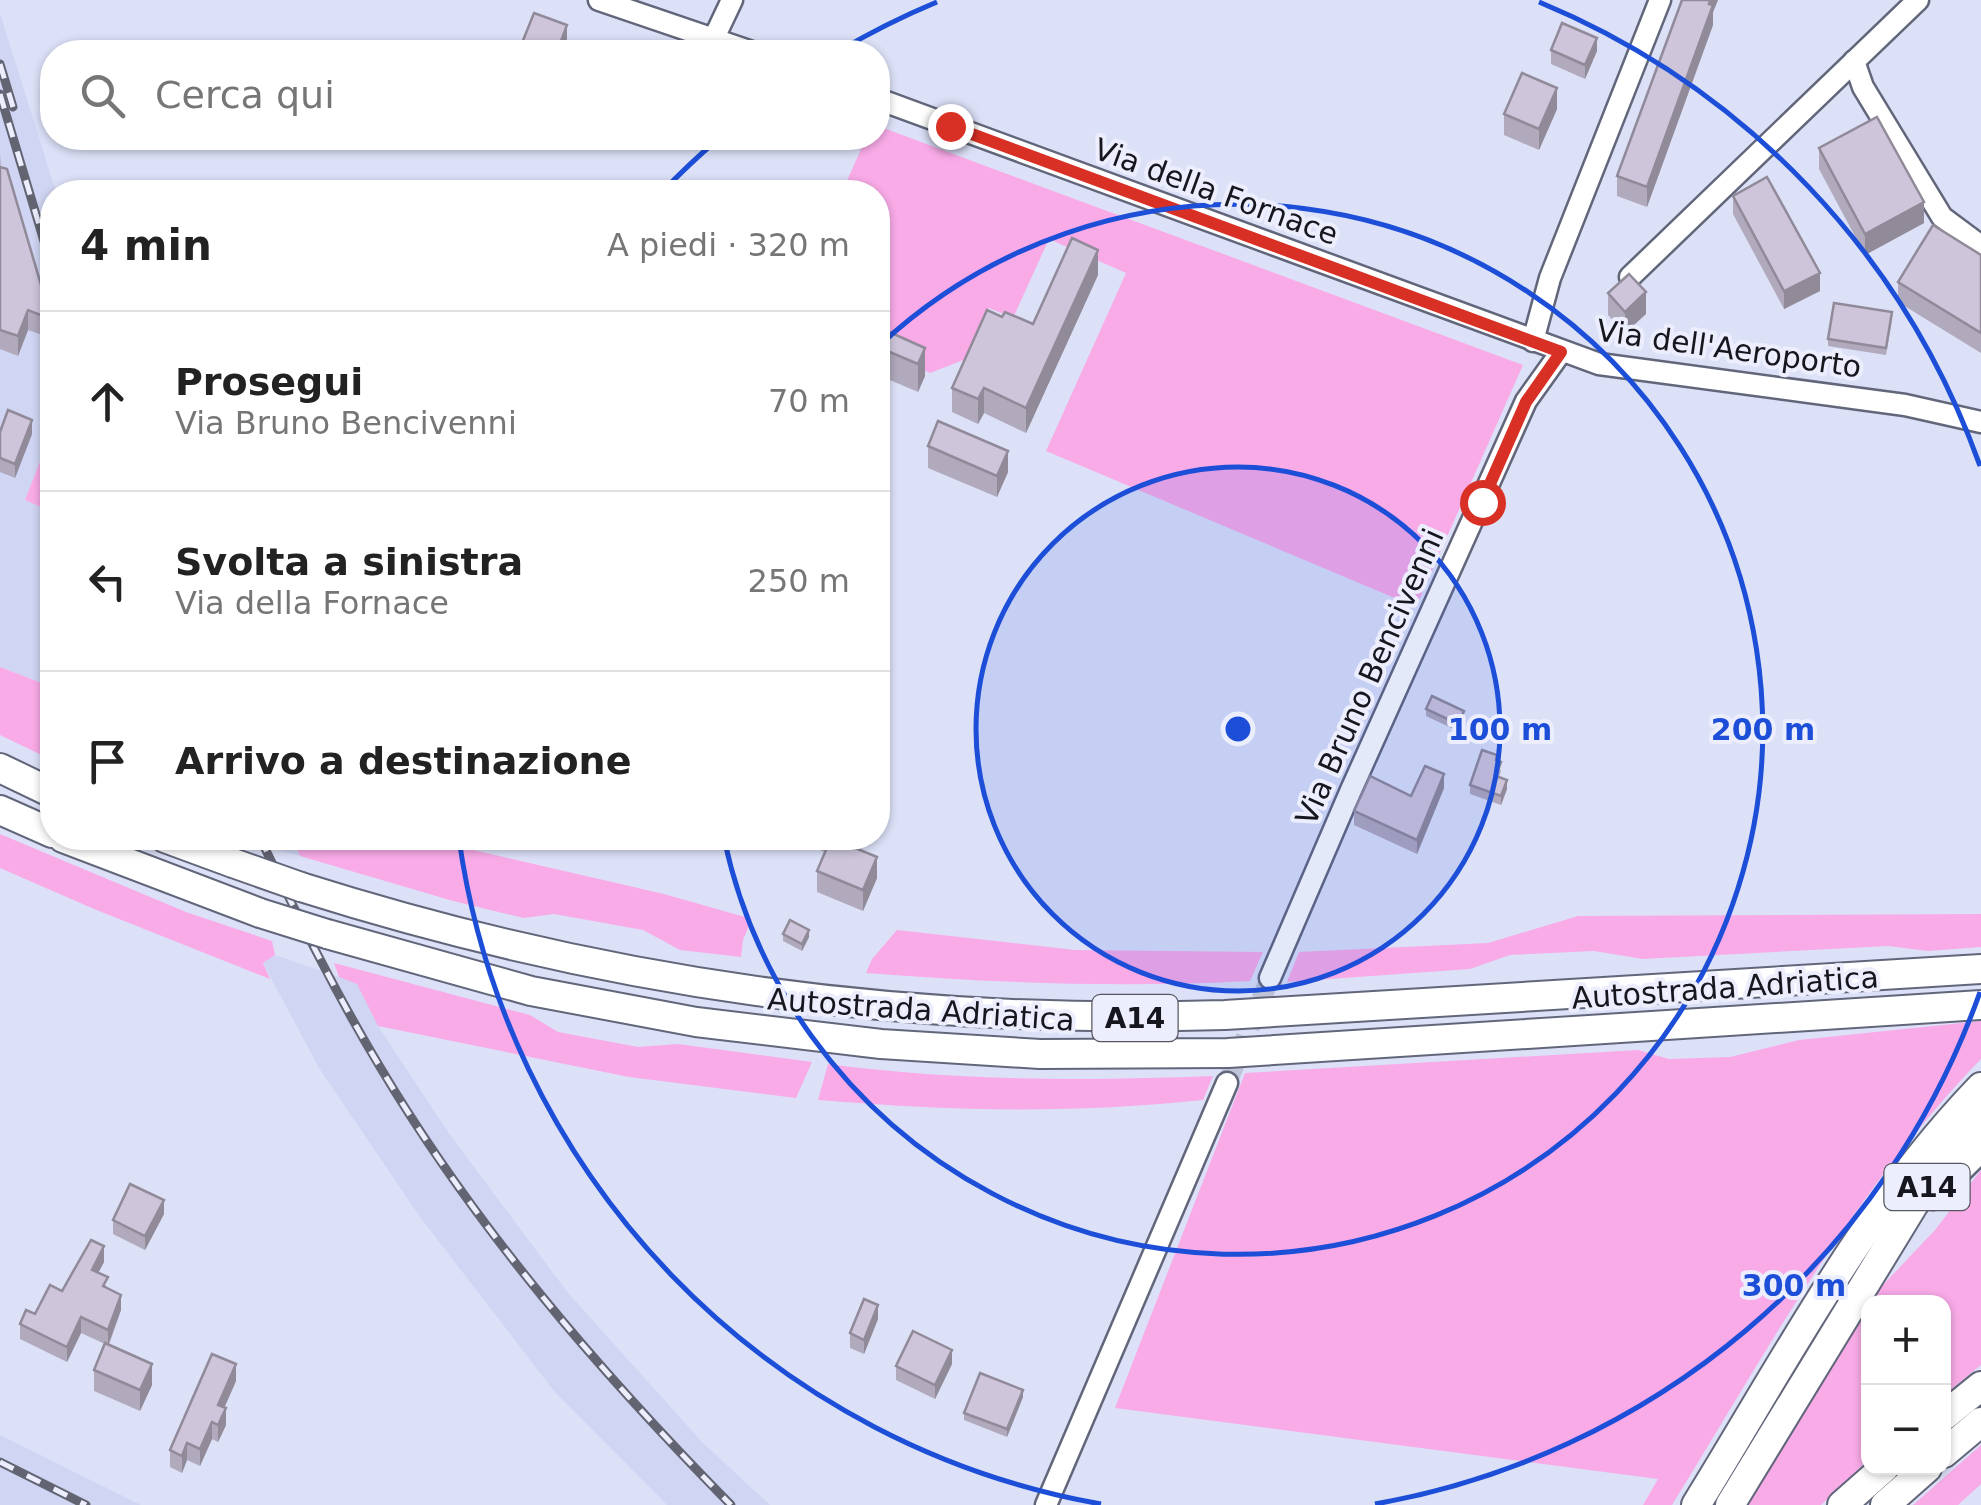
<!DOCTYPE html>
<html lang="it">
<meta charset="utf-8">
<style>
:root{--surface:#fff;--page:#f2f2f2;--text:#222;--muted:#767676;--line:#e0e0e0}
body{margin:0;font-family:"DejaVu Sans",sans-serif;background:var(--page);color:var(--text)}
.controls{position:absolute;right:30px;bottom:30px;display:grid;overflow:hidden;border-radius:20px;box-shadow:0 2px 8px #0004}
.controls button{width:90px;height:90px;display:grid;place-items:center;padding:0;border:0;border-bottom:2px solid var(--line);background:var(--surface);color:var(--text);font:50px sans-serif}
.stop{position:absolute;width:30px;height:30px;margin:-22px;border:8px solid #d93025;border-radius:50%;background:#fff}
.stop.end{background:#d93025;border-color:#fff;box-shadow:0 2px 10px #0008}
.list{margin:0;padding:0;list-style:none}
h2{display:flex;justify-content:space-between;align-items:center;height:130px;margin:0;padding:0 40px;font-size:42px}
h2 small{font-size:32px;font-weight:400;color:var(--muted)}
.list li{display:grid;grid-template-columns:65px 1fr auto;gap:30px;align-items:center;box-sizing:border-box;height:180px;padding:0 40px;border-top:2px solid var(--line)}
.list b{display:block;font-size:38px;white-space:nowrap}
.list p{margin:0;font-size:32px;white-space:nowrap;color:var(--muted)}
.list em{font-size:32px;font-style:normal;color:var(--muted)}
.icon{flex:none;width:55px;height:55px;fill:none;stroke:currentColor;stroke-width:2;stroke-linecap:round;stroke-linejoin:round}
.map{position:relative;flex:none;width:1981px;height:1505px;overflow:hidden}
.search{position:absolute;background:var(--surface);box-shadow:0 2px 8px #0004;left:40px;top:40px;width:850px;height:110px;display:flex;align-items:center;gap:25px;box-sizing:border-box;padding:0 35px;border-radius:40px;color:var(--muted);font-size:38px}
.panel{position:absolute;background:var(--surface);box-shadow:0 2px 8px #0004;left:40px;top:180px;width:850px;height:670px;border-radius:40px}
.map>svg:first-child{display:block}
.built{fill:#d0d5f3}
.green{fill:#f9abe8}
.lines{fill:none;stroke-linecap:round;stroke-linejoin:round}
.minor-tunnel{stroke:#bec3d7;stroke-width:20;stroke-dasharray:20 10;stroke-linecap:butt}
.minor-casing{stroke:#62667a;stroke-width:25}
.highway-casing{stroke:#62667a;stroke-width:32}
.minor{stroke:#fff;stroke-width:20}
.highway{stroke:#fff;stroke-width:28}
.rail-casing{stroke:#626472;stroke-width:9}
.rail{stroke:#eceefd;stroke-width:5;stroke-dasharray:15;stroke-linecap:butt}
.highway-bridge-casing{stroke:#62667a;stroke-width:32;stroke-linecap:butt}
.highway-bridge{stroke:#fff;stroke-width:28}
.wall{fill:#b1a9bc}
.shaded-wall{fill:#908a99}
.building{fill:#cec5db;stroke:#908a99;stroke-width:2.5}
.route{stroke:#d93025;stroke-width:12}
.ring{fill:none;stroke:#1d4ed8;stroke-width:5}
.labels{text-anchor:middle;stroke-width:8;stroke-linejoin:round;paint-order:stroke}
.shield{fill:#eceefd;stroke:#565761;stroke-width:2.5}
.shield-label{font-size:28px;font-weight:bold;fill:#15161e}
.street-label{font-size:30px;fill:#15161e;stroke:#eceefd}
.centre{fill:#1d4ed8;stroke:#eceefd;stroke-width:5}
.ring-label{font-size:30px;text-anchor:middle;font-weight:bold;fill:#1d4ed8;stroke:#eceefd;stroke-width:8;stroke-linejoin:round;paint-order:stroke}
</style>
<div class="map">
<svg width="1981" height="1505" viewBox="0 0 1981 1505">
<rect width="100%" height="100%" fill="#dce1f8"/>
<g class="built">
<path d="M0,13L56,192H52V431L25,500L52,512V687L0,667Z"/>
<path d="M243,838H291L300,856L282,851Z"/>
<path d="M275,955L357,983L378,1026L448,1132L568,1293L702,1442L770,1505H667L554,1391L420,1217L319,1068L263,963Z"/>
<path d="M0,1435L141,1505H0Z"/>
</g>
<g class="green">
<path d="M878,126L1523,365L1416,607L1046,451L1126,273L1049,239L1013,318L989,308L966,359L930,373L878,350V192H842L866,138H878Z"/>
<path d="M52,431V512L25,500Z"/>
<path d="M0,667L52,687V760L0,735Z"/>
<path d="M0,834L186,912L272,941L275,955L263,963L270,979L94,909L0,868Z"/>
<path d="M292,838H421L664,894L752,919L743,940L741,957L680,950L643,930L554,914L524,918L453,901L300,856Z"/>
<path d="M1981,914V947L1928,951L1888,946L1643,959L1594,951L1510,955L1470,969L1287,982L1299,952L1488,943L1578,916Z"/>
<path d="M897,930L1075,950L1263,952L1250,981C1121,988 994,983 866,973L872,959Z"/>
<path d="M334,963L530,1015L558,1032L638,1047L678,1044L812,1062L796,1098L629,1077L378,1026L357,984L339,977Z"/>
<path d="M1981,1021V1059C1854,1190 1767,1351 1672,1505H1643L1658,1479L1115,1408L1245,1073L1638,1050L1669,1059L1730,1057L1799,1040Z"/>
<path d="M828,1064C956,1081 1085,1081 1213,1076L1203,1100C1070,1114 951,1111 818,1100Z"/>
<path d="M1981,1170V1365L1944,1395V1302H1872L1882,1286L1935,1230Z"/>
<path d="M1868,1307V1460L1821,1505H1746Z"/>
<path d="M1981,1445V1484L1958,1505H1913Z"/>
</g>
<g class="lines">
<path class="minor-tunnel" d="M1227,1083L1270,978"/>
<defs>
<g id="minor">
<path d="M599,0L752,52"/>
<path d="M714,38L732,0"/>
<path d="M1854,61L1863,87L1942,217L1981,246"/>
<path d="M878,99L1599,364L1905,405L1981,422"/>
<path d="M1630,277L1918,0"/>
<path d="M1533,341L1550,278L1660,0"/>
<path d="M1270,978L1351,790L1526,401L1561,352"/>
<path d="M1933,1199L1981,1152"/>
<path d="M1046,1505L1227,1083"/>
</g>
<g id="highway">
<path d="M0,768L52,793"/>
<path d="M0,810L52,833"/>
<path d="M63,838L260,913"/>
<path d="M165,838L233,863"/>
<path d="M301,887C608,984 903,1025 1225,1015L1981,969"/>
<path d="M327,934L531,991L696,1022L881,1044L1040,1054L1228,1053L1981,1005"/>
<path d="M1944,1416L1981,1386"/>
<path d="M1944,1453L1981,1422"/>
<path d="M1696,1505C1784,1363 1864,1208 1981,1087"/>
<path d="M1730,1505L1914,1204L1981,1121"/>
<path d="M1842,1505L1884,1468"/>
<path d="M1885,1505L1927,1468"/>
</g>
</defs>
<use href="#minor" class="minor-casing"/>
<use href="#highway" class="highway-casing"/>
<use href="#minor" class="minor"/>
<use href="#highway" class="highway"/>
<defs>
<g id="rail">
<path d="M0,64L13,107"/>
<path d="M0,94L52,268"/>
<path d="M260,838C297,915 335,992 380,1067C476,1228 599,1371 731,1505"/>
<path d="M0,1462L86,1505"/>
</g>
</defs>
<use href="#rail" class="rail-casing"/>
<use href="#rail" class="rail"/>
<defs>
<g id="highway-bridge">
<path d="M233,863L301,887"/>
<path d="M260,913L327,934"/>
</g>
</defs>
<use href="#highway-bridge" class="highway-bridge-casing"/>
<use href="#highway-bridge" class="highway-bridge"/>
</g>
<g class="wall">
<path d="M1682,0H1718L1713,12V25L1647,207L1617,196V176Z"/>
<path d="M1551,50L1597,51L1585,79L1551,64Z"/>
<path d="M1557,109L1539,150L1504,135V114Z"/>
<path d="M1819,148L1924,223L1865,255L1819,169Z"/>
<path d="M0,154L1,167L51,319V338L28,330L18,356L0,349Z"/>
<path d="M1733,196L1820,291L1784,309L1733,214Z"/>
<path d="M1981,255V353L1898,302V282Z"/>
<path d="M1098,275L1026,433L984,413L978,424L952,412V388L1002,317L1033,324Z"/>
<path d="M1608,293L1646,314L1625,333L1608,315Z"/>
<path d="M1892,320L1886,355L1828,346V339Z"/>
<path d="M878,327L925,348V376L918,392L878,375Z"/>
<path d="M0,432L32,434L15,478L0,472Z"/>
<path d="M928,446L1008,472L997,497L928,468Z"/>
<path d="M1426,709L1464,718L1458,731L1426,716Z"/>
<path d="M1497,761L1501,771L1499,777L1507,789L1501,805L1470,794V785Z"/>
<path d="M1444,788L1417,854L1354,825V811Z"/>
<path d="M820,838H840L838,841L877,878L863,911L817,892V871L825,852L820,850Z"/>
<path d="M783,934L809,937L802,951L783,941Z"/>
<path d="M164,1214L145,1250L113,1234V1220Z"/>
<path d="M104,1262L98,1273L121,1310L109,1345L152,1385L140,1411L94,1391V1370L105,1344L81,1333L67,1362L20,1339V1324L35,1314L62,1291Z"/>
<path d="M878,1319L864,1354L850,1348V1333Z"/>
<path d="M952,1364L935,1399L896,1380V1366Z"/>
<path d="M236,1381L224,1408L226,1425L218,1442L212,1439L200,1466L187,1460L182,1473L170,1467V1450Z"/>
<path d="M1023,1397L1007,1437L964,1420V1413Z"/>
</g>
<g class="shaded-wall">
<path d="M1710,0H1718L1713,12V25L1647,207V187Z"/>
<path d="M567,25V39L562,52H557Z"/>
<path d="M1597,38V51L1585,79V65Z"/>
<path d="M1557,88V109L1539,150V129Z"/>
<path d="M1924,202V223L1865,255V234Z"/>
<path d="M1098,250V275L1026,433V408Z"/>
<path d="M1820,273V291L1784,309V291Z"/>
<path d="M1646,292V314L1625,333V312Z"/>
<path d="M28,310V330L18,356V336Z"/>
<path d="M925,348V376L918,392V364Z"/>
<path d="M984,388V413L978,424V399Z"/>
<path d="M32,420V434L15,478V464Z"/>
<path d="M1008,451V472L997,497V476Z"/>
<path d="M1444,774V788L1417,854V840Z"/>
<path d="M1507,780V789L1501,805V796Z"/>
<path d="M877,857V878L863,911V890Z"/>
<path d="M809,930V937L802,951V944Z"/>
<path d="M164,1200V1214L145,1250V1236Z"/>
<path d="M104,1246V1262L92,1285V1270Z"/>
<path d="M121,1295V1310L108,1345V1330Z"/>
<path d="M878,1305V1319L864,1354V1340Z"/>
<path d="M81,1317V1333L67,1362V1347Z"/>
<path d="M952,1350V1364L935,1399V1385Z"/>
<path d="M152,1364V1385L140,1411V1390Z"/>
<path d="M236,1364V1381L218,1422V1405Z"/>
<path d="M1023,1390V1397L1007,1437V1429Z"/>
<path d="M226,1408V1425L218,1442V1425Z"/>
<path d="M212,1422V1439L200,1466V1449Z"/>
<path d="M187,1443V1460L182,1473V1456Z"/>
</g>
<g class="building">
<path d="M1682,0H1710L1709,4L1713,5L1647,187L1617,176Z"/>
<path d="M534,13L567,25L557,52L523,51L526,44L522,43Z"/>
<path d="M1562,23L1597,38L1585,65L1551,50Z"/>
<path d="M1522,73L1557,88L1539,129L1504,114Z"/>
<path d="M1877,117L1924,202L1865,234L1819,148Z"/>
<path d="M0,167L7,169L51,319L28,310L18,336L0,330Z"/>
<path d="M1767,177L1820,273L1784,291L1733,196Z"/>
<path d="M1933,225L1981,255V333L1898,282Z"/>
<path d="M1072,238L1098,250L1026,408L984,388L978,399L952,388L987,310L1002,317L1005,312L1033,324Z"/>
<path d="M1629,274L1646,292L1625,312L1608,293Z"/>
<path d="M1834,303L1892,312L1886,348L1828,339Z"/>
<path d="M878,327L925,348L918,364L878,347Z"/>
<path d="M8,410L32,420L15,464L0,458V432Z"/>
<path d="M938,421L1008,451L997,476L928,446Z"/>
<path d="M1432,696L1464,711L1458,724L1426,709Z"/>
<path d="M1482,750L1497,755L1496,760L1501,762L1496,776L1507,780L1501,796L1470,785Z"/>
<path d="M1425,766L1444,774L1417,840L1354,811L1370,776L1411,796Z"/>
<path d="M831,838L877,857L863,890L817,871Z"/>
<path d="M790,920L809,930L802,944L783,934Z"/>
<path d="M130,1184L164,1200L145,1236L113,1220Z"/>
<path d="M91,1240L104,1246L92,1270L108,1277L103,1286L121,1295L108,1330L81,1317L67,1347L20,1324L26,1310L35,1314L50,1285L62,1291Z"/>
<path d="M864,1299L878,1305L864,1340L850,1333Z"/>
<path d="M913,1331L952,1350L935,1385L896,1366Z"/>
<path d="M105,1343L152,1364L140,1390L94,1370Z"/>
<path d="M212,1354L236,1364L218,1405L226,1408L218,1425L212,1422L200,1449L187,1443L182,1456L170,1450Z"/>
<path d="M980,1373L1023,1390L1007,1429L964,1413Z"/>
</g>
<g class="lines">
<path class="route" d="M950,126L1561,352L1526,402L1482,502"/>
</g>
<circle cx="1238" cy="729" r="262" fill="#1d4ed8" fill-opacity=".12"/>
<g class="ring">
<circle cx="1238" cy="729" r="262"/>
<path d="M880 345A525 525 0 1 1 724 838"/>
<path d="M1980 992A787 787 0 0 1 1375 1504M1101 1504A787 787 0 0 1 459 839M662 192A787 787 0 0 1 717 140M839 51A787 787 0 0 1 937 2M1539 2A787 787 0 0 1 1980 466"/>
</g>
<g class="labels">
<g class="shield">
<rect x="1092.5" y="995" width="85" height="46" rx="8"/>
<rect x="1884.5" y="1164" width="85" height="46" rx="8"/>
</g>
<g class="shield-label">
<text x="1135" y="1028">A14</text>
<text x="1927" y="1197">A14</text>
</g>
<g class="street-label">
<text transform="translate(1216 192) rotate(20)" y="10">Via della Fornace</text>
<text transform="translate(1729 349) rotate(8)" y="10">Via dell'Aeroporto</text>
<text transform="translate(1370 677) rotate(-66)" y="10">Via Bruno Bencivenni</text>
<text transform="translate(1725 988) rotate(-4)" y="10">Autostrada Adriatica</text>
<text transform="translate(921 1010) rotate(4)" y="10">Autostrada Adriatica</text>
</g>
</g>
<circle cx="1238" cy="729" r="15" class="centre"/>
<g class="ring-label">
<text x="1500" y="740">100 m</text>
<text x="1763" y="740">200 m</text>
<text x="1794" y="1296">300 m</text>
</g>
</svg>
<div class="controls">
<button>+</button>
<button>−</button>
</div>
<div class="stop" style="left:1482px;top:502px"></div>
<div class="stop end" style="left:950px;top:126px"></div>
<div class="search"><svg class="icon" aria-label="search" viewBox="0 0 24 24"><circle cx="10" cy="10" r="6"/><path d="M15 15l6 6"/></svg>Cerca qui</div>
<section class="panel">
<h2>4 min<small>A piedi · 320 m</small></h2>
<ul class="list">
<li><svg class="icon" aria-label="ahead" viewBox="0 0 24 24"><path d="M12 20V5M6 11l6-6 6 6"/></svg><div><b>Prosegui</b><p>Via Bruno Bencivenni</p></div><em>70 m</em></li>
<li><svg class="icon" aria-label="left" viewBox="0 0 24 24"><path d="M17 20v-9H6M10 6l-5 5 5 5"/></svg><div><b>Svolta a sinistra</b><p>Via della Fornace</p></div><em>250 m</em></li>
<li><svg class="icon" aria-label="arrive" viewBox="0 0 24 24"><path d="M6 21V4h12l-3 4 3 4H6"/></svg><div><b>Arrivo a destinazione</b></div></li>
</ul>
</section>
</div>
